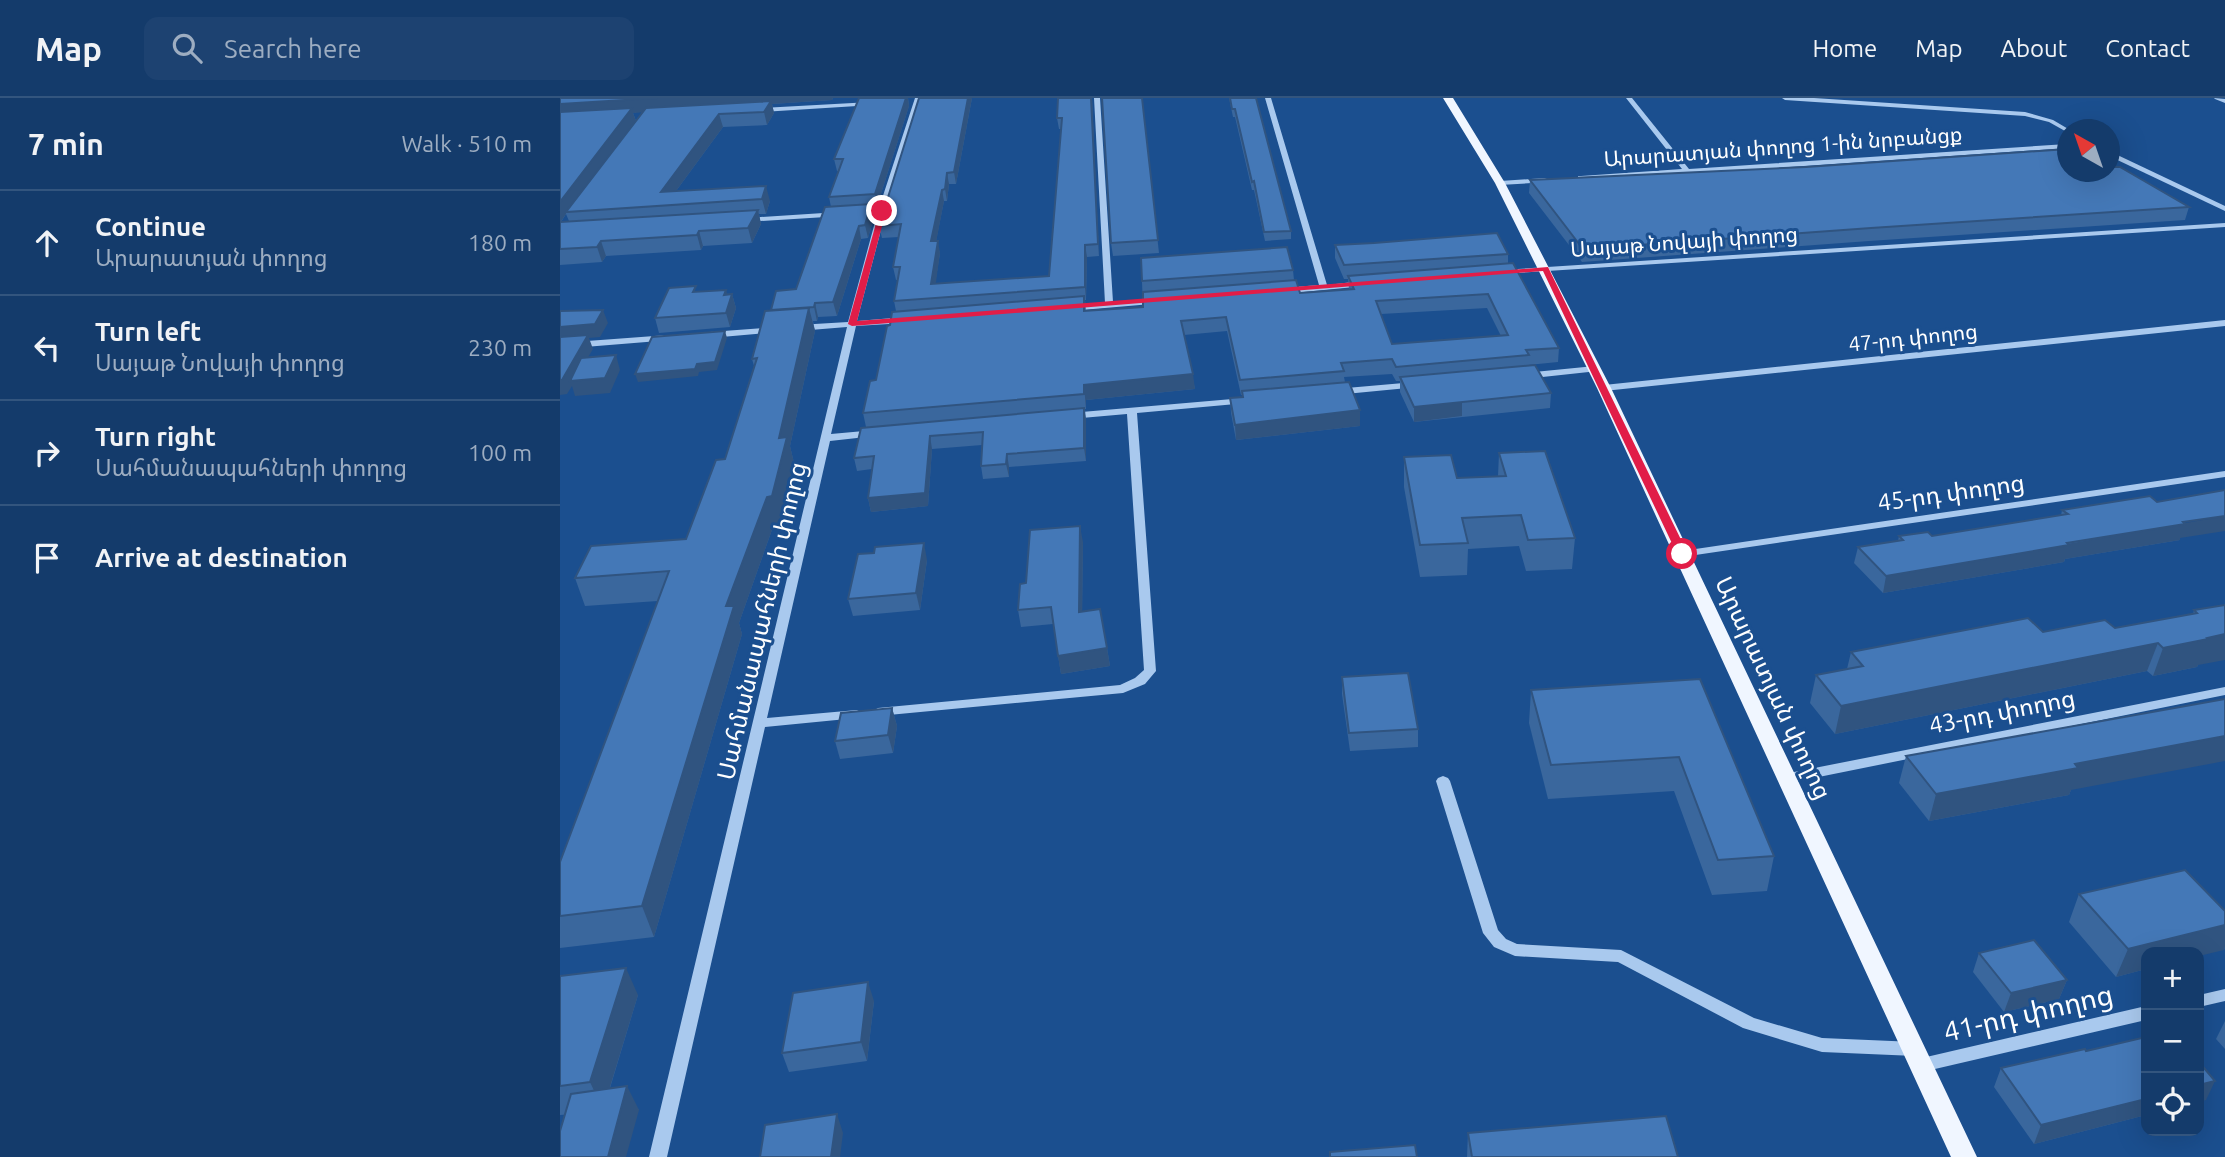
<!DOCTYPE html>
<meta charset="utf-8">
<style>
:root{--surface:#143b6b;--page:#1d4271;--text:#f1f3f6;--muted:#9dadc1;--line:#33557e}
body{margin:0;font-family:Ubuntu,"Noto Sans Armenian",sans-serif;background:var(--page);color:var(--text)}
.controls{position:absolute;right:21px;bottom:21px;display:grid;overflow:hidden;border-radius:14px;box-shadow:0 7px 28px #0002}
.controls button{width:63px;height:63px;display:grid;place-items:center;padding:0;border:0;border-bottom:2px solid var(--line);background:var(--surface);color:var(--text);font:35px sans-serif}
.compass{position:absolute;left:1497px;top:21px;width:63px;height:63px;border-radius:50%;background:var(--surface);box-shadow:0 7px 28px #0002;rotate:320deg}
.stop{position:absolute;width:21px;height:21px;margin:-16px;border:5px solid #e11d48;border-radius:50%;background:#fff}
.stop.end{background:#e11d48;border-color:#fff;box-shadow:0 2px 7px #0008}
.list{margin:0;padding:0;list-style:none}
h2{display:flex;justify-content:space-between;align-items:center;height:91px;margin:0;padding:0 28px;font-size:30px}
h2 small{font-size:23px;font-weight:400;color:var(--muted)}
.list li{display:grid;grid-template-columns:46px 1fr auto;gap:21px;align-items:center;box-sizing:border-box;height:105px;padding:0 28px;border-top:2px solid var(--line)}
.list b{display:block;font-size:26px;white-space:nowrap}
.list p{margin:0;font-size:23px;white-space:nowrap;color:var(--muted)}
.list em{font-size:23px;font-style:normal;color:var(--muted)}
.icon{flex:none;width:38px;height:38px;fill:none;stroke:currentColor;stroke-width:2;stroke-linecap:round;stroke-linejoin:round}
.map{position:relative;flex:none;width:1665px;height:1059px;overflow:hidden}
header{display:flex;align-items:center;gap:42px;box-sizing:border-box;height:98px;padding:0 35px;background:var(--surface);border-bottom:2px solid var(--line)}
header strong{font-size:33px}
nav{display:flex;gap:38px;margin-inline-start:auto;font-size:24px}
.search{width:490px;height:63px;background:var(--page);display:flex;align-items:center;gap:18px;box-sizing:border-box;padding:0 24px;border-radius:14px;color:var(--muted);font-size:26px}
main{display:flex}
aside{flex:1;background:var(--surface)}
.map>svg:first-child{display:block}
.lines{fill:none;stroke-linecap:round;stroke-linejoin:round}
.minor{fill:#a9c9ee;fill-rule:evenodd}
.major{fill:#f0f6ff;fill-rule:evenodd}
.wall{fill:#3a679d;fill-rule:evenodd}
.shaded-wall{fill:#305480}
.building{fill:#4478b7;stroke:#305480;stroke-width:2;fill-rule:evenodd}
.route{fill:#e11d48}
.labels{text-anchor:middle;stroke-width:6;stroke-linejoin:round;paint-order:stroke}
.far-street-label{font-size:21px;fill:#fff;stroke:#1b4f8f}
.street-label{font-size:24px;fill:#fff;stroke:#1b4f8f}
.near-street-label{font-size:28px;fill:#fff;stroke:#1b4f8f}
</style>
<header>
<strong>Map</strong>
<div class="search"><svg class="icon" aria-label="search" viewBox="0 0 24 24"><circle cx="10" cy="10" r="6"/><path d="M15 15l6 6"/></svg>Search here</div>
<nav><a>Home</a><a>Map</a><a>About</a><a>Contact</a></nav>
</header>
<main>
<aside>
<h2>7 min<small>Walk · 510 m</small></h2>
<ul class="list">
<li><svg class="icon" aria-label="ahead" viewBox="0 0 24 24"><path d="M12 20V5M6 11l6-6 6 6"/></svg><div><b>Continue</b><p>Արարատյան փողոց</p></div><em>180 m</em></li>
<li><svg class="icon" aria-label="left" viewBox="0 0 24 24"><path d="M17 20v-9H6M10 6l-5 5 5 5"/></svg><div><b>Turn left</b><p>Սայաթ Նովայի փողոց</p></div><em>230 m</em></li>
<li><svg class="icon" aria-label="right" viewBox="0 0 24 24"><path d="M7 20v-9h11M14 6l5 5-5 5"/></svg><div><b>Turn right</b><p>Սահմանապահների փողոց</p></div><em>100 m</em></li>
<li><svg class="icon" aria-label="arrive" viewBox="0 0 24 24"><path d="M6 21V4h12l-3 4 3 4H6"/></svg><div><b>Arrive at destination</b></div></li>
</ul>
</aside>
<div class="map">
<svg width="1665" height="1059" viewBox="0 0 1665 1059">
<rect width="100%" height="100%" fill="#1b4f8f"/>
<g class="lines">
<g class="minor">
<path d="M355,0H361L326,113L297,223L345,219L349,222L345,225L296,228L271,336L315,332L320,335L315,338L270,343L207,620L297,612L304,616L297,620L205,629L107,1059H89L287,229L238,233L234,230L238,227L288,224L318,113Z"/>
<path d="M534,0H540L553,204L600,200L603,201V205L510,213L506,210L510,207L545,205Z"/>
<path d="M705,0H711L767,187L802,183L806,186L805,188L723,196L719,193L723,190L759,187Z"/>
<path d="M1066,0H1072L1129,71L1507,46V50L1128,76L1018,82V78H1021L1122,71Z"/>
<path d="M1222,0H1254L1465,14L1493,22L1510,32L1505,33L1489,24L1465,18L1225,2Z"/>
<path d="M1654,0L1665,1V5L1655,1Z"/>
<path d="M311,4L314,6L313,7L200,14L197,12L200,10Z"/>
<path d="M1549,53L1665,108V113L1549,58Z"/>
<path d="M985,80L989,82L988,84L940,87L936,85L940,83Z"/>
<path d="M279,114L283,116L282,118L185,124L181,122L185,120Z"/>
<path d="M1665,125V129L942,176L938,174L942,172Z"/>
<path d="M1665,222V228L1044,293L1039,290L1044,287Z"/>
<path d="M216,229L219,230V234L150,240L145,237L150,234Z"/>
<path d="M108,237L111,238V242L0,251V245Z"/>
<path d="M1035,268L1038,269V273L964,281L959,278L964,275Z"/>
<path d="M855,284L860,287L858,289L775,297L770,294L775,291Z"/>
<path d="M684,300L687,301V305L577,315L596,573L585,586L563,595L318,618L313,617L311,614L318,610L560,587L575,580L584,572L567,316L510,321L505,318L510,315Z"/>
<path d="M1665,373V379L1122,459L1116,456L1122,453Z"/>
<path d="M1665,589V597L1229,685L1224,683L1222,680L1224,677L1229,675Z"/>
<path d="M883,678L888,680L890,683L938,832L946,841L957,846L1061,852L1194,920L1262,940L1355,944L1361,946L1363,951L1361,956L1355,958L1262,954L1183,930L1058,864L955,858L934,849L923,835L876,683L878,680Z"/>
<path d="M1665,891V903L1639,909V897Z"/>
<path d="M1586,908V922L1362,974L1356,972L1353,967L1356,962L1362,960Z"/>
</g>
<path class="major" d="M883,0H893L945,85L1051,290L1417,1059H1391L1037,290L935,85Z"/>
</g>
<g class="wall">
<path d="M0,0H273L272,2L212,6L214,15L207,27L163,29L116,93L210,103L206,116H199L201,126L192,145L143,148L141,152L46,158L42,164L0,167ZM78,14H82L76,23L73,15ZM6,116L9,123L1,124Z"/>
<path d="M299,0H348L349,8L317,108L311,109L314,119L308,140L301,141L277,218L258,219L257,223H253L255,233L230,348L234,365L220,425L214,426L179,525L182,536L94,839L0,850V764L98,503L25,508L15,480L126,441L165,361L194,268L192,261L211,213L236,191L271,109L269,99L278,73H277L274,61Z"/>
<path d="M412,0L396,86H389L387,103H384L376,143L380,155L375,186L489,178L501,31H499L497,20L498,0H532L539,158L527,159L526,202H525L526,213L583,209L581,160L733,172L734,182L740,195L789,191L788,181H784L775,160V147L948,156V165L999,250L998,264L968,267V268L991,295L990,310L854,324L840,294V283H836L832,276L784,279L785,284L800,312V328L676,342L671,315L670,300L683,299L682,297H681L667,233L624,237L635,291L526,302V311H525L526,322V363L449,369V379L423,381L421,368L422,347L372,351L368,408L311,414L308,400L312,371L297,373L294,360L306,329L303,315L316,282L330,227L336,213L334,203L338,182H336L333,169L339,139L322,140L319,128ZM927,210L941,238L832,246L821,216Z"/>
<path d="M582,0L599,155L553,158L551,145Z"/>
<path d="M669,0H696L731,133V141L705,143L694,92H692L675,19H673Z"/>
<path d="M970,82L1629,109L1625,122L1309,143L1022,164L969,95Z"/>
<path d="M137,194L172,196L176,210L170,229L99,235L95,220Z"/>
<path d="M939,355L1015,440L1012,471L966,473L959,448L908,451L907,477L860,479L844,389V359L897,380L938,378Z"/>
<path d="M1502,412L1620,440V442L1505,461L1504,464L1323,495L1294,465L1298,449L1338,443L1339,438H1372L1501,418Z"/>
<path d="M523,444L522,514L547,550L550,568L501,576L493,526L461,529L458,512L466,485Z"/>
<path d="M367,462L360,512L293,518L288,501Z"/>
<path d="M1665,507L1637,569L1593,578L1587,573L1275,636L1250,605L1256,577L1287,571L1291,554L1483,534L1555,530L1633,516L1634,512Z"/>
<path d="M782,579L858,631V649L790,653L782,596Z"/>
<path d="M1140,581L1214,758L1207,793L1152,797L1114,693L988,701L969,625L971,592Z"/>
<path d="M332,610L337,628L333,655L280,661L275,643Z"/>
<path d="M1346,658L1511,692L1509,697L1369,723L1339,685Z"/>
<path d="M1519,796L1665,813V849L1664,852L1586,854V871L1556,879L1509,824Z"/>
<path d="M1419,855L1507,882L1499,901L1444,914L1413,874Z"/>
<path d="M0,878L78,897L50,990L79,1012L0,1017Z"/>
<path d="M314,903L307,963L229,974L222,955Z"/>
<path d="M1665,923V951L1656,941Z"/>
<path d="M1586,939V1017L1474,1046L1434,989L1441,970L1526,953Z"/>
<path d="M908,1035L1118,1059H907Z"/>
</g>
<g class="shaded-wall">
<path d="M97,0H273L272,2L212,6L214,15L207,27L204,14L209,6L73,15L76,23L6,114V116L0,125V6Z"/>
<path d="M346,0H348L349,8L317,108L315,96Z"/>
<path d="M408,0H412L396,86L394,74Z"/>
<path d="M531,0H532L539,158L538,146Z"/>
<path d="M159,16L163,29L105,108L101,94Z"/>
<path d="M387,75L389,86L387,103L385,91Z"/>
<path d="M206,88L210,103L206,116L202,101Z"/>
<path d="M382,92L384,103L374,155L371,143Z"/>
<path d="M311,106L314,119L308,140L305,127Z"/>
<path d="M198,112L201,126L192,145L188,130Z"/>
<path d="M299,128L301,141L277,218L273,204Z"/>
<path d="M139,133L143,148L141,152L137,137Z"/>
<path d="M41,143L46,158L42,164L37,149Z"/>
<path d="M378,143L380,155L374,199L371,186Z"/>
<path d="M525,147L527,159L526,202L525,189Z"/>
<path d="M166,192L170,204L172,196L176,210L170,229L166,215L164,197Z"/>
<path d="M255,205L258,219L257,223L254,209Z"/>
<path d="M249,210L255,233L230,348L234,365L220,425L214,426L179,525L182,536L94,839L82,808L166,508L219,340Z"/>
<path d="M43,212L48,225L40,239L29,240L33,251L14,283L56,257L60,272L50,295L15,298L12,288L7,296L0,297V229Z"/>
<path d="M165,233L167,240L157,272L139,274L138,278L78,284L75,276L137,266Z"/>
<path d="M633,276L635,291L526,302V311L524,287Z"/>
<path d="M902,303V318L854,324V309Z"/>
<path d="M524,310L526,322V363L524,350Z"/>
<path d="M800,312V328L676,342L675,327Z"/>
<path d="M370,338L372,351L368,408L311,414L308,400Z"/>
<path d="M447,356L449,369V379L446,366Z"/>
<path d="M1665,418V433L1620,440V442L1505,461L1504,464L1323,495L1326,478Z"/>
<path d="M520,428L523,444L522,531L519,514Z"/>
<path d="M364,445L367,462L360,512L356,495Z"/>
<path d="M1665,536V562L1638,567L1637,569L1593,578L1603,550Z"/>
<path d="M1598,545L1587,573L1275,636L1281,608Z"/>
<path d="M547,550L550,568L501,576L498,558Z"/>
<path d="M332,610L337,628L333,655L328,637Z"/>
<path d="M1665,638V663L1511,692L1509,697L1369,723L1376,696L1515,666Z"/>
<path d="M1665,827V849L1664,852L1639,858V854H1586V871L1556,879L1568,851Z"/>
<path d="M66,870L78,897L43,1012L30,984Z"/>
<path d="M1507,882L1499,901L1444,914L1451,895Z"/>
<path d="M308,884L314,903L307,963L301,944Z"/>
<path d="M1655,983L1646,1002L1639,1004V987Z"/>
<path d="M67,988L79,1012L66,1059H48Z"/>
<path d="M1586,1001V1017L1474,1046L1481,1027Z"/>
<path d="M277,1016L283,1035L280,1059H271Z"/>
</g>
<g class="building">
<path d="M0,0H97L0,6Z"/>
<path d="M299,0H346L315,96L269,99L283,61H274Z"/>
<path d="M359,0H408L394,74L387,75L385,91L382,92L371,143H378L371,186L489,178L502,20H497L498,0H531L538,146L525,147V189L334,203L340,169H333L341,126L319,128Z"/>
<path d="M542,0H582L598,142L551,145Z"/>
<path d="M670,0H696L731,133L704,134L694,83L692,84L675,11H672Z"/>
<path d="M211,3L204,14L159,16L101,94L206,88L202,101L6,114L86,10Z"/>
<path d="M72,10L0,104V14Z"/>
<path d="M1508,51V74H1550V67L1554,69H1560L1629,109L1311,130L1023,151L970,82L1246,69Z"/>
<path d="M311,106L305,127L299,128L273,204L255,205L254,209L211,212L216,193L236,191L265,109Z"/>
<path d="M198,112L188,130L139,133L137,137L41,143L37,149L0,151V124Z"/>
<path d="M937,135L948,156L784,167L775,147L814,145Z"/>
<path d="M727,149L733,172L582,183L581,160Z"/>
<path d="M953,165L999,250L966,252L969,257L836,269L832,261L781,265L784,273L680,282L666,219L621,223L633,276L524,287V296L303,315L310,283L316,282L327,228L330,227L332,214L524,198V213L583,209V194L736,182L740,195L794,191L788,178ZM928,196L948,237L832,246L816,203Z"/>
<path d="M136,188L133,194L166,192L164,197L172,196L166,215L95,220L109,190Z"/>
<path d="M249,210L219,340L227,339L212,398L207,399L166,508H174L82,808L0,818V764L109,473L15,480L31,448L126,441L156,362L165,361L197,260L192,261L205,213Z"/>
<path d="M43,212L35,226L0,229V213Z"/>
<path d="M165,233L155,264L137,266L135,271L75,276L92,239Z"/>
<path d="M28,237L2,282H0V239Z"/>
<path d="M56,257L45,280L10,283L21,260Z"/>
<path d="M975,267L991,295L854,309L840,279Z"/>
<path d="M789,284L800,312L675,327L670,300L683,299L682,293Z"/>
<path d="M524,310V350L447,356L446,366L421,368L423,334L370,338L365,395L308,400L314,358L294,360L301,330Z"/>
<path d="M985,353L1015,440L968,442L961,417L902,420L908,445L860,447L844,359L891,357L897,380L946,378L939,355Z"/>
<path d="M1665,392V418L1623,424L1625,426L1507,445L1509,447L1326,478L1298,449L1343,442L1339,438L1368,434L1372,438L1508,416L1502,412L1590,398L1597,404Z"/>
<path d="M520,428L519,514L540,511L547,550L498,558L491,509L458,512L460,486L466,485L470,432Z"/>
<path d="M364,445L356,495L288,501L298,456L314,455L315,449Z"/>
<path d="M1665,507V536L1647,540L1648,541L1603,550L1598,545L1281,608L1256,577L1303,568L1291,554L1468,520L1483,534L1545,522L1555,530L1637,515L1634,512Z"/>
<path d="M848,575L858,631L789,635L782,579Z"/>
<path d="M1140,581L1214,758L1158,762L1119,659L991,667L971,592Z"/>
<path d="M1665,601V638L1515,666L1518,670L1376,696L1346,658Z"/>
<path d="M332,610L328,637L275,643L281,615Z"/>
<path d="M1625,772L1665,813V827L1568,851L1519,796Z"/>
<path d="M1474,842L1507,882L1451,895L1419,855Z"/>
<path d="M66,870L30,984L0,988V878Z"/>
<path d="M308,884L301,944L222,955L233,895Z"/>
<path d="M1586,939V1001L1481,1027L1441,970L1525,951L1526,953Z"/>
<path d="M1639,964L1655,983L1639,987Z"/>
<path d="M67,988L48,1059H0V1033L11,996Z"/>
<path d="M277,1016L271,1059H200L205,1027Z"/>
<path d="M1106,1018L1118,1059H912L908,1035Z"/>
<path d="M855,1047L857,1059H770V1054Z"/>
</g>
<path class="route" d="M320,111L326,113L297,223L988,169L1128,456L1122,460L1117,456L983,173L292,228L288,226Z"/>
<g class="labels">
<g class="far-street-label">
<text transform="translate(1223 49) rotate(-4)" y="7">Արարատյան փողոց 1-ին նրբանցք</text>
<text transform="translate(1124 144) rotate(-4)" y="7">Սայաթ Նովայի փողոց</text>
<text transform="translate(1353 240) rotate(-6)" y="7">47-րդ փողոց</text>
</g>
<g class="street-label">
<text transform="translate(1391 395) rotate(-8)" y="8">45-րդ փողոց</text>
<text transform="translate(202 523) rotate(-77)" y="8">Սահմանապահների փողոց</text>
<text transform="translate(1213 590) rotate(65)" y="8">Արարատյան փողոց</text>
<text transform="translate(1442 614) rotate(-11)" y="8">43-րդ փողոց</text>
</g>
<g class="near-street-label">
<text transform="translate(1468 915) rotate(-13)" y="10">41-րդ փողոց</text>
</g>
</g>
</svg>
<div class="controls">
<button>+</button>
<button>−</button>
<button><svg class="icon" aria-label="locate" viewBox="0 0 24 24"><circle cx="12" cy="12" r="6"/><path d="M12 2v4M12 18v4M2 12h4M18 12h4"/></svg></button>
</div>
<svg class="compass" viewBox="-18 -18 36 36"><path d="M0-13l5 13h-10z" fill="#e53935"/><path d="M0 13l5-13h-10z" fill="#9dadc1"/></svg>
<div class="stop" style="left:1122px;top:456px"></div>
<div class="stop end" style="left:322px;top:113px"></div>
</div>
</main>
